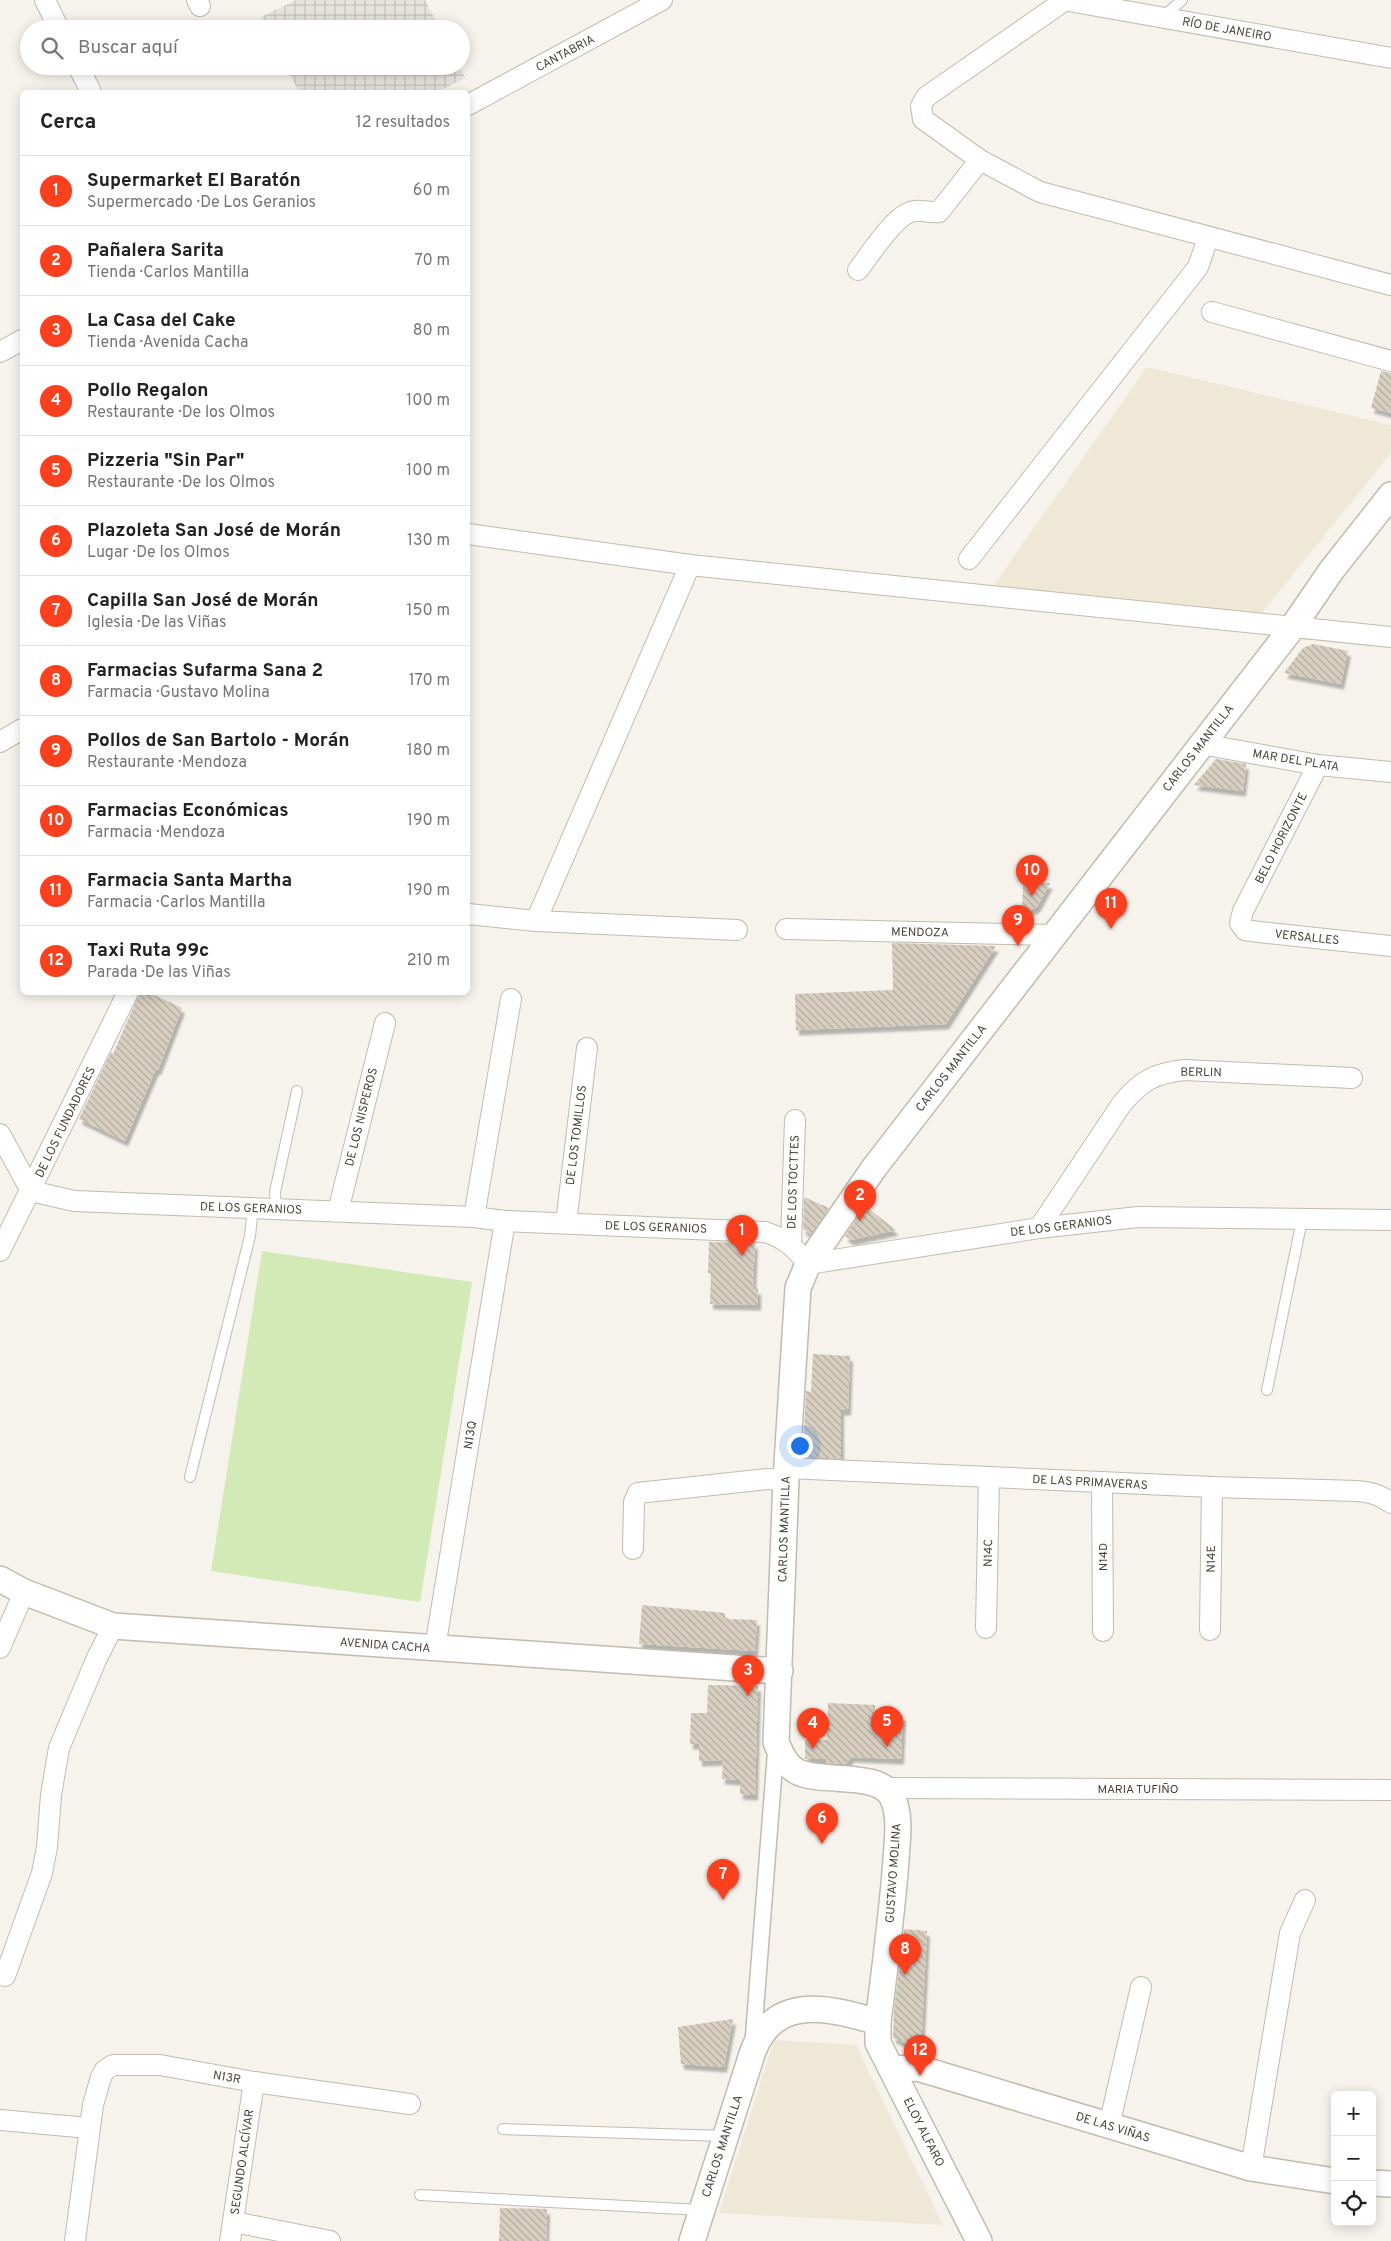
<!DOCTYPE html>
<html lang="es">
<meta charset="utf-8">
<style>
:root{--surface:#fff;--page:#f2f2f2;--text:#222;--muted:#767676;--line:#e0e0e0;--accent:#fc3f1d}
body{margin:0;font-family:Overpass,sans-serif;background:var(--page);color:var(--text)}
.controls{position:absolute;right:15px;bottom:15px;display:grid;overflow:hidden;border-radius:8px;box-shadow:0 2px 12px #0003}
.controls button{width:45px;height:45px;display:grid;place-items:center;padding:0;border:0;border-bottom:1px solid var(--line);background:var(--surface);color:var(--text);font:25px sans-serif}
.you{position:absolute;left:799px;top:1445px;width:18px;height:18px;margin:-12px;border:4px solid #fff;border-radius:50%;background:#1a73e8;box-shadow:0 0 0 8px #1a73e833}
.badge{display:grid;place-items:center;width:32px;height:32px;border-radius:50%;background:var(--accent);color:#fff;font-size:16px;font-weight:700}
.pin{position:absolute;translate:-50% -41px;filter:drop-shadow(0 1px 2px #0008)}
.pin::after{content:'';position:absolute;top:26px;width:18px;height:15px;background:inherit;clip-path:polygon(0 0,100% 0,50% 100%)}
.list{margin:0;padding:0;list-style:none}
h2{display:flex;justify-content:space-between;align-items:center;height:65px;margin:0;padding:0 20px;font-size:21px}
h2 small{font-size:16px;font-weight:400;color:var(--muted)}
.list li{display:grid;grid-template-columns:32px 1fr auto;gap:15px;align-items:center;box-sizing:border-box;height:70px;padding:0 20px;border-top:1px solid var(--line)}
.list b{display:block;font-size:19px;white-space:nowrap}
.list p{margin:0;font-size:16px;white-space:nowrap;color:var(--muted)}
.list em{font-size:16px;font-style:normal;color:var(--muted)}
.icon{flex:none;width:28px;height:28px;fill:none;stroke:currentColor;stroke-width:2;stroke-linecap:round;stroke-linejoin:round}
.map{position:relative;flex:none;width:1391px;height:2241px;overflow:hidden}
.search{position:absolute;background:var(--surface);box-shadow:0 2px 12px #0003;left:20px;top:20px;width:450px;height:55px;display:flex;align-items:center;gap:12px;box-sizing:border-box;padding:0 18px;border-radius:28px;color:var(--muted);font-size:19px}
.panel{position:absolute;background:var(--surface);box-shadow:0 2px 12px #0003;left:20px;top:90px;width:450px;height:905px;border-radius:8px}
.map>svg:first-child{display:block}
.industrial{fill:url(#industrial-grid)}
.education{fill:#efe8d6}
.grass{fill:#d2eab5}
.building{fill:url(#building-back-hatch);filter:url(#shadow)}
.lines{fill:none;stroke-linecap:round;stroke-linejoin:round}
.service-casing{stroke:#c2bbae;stroke-width:12}
.pedestrian-casing{stroke:#c2bbae;stroke-width:18}
.minor-casing{stroke:#c2bbae;stroke-width:22}
.tertiary-casing{stroke:#c2bbae;stroke-width:28}
.service{stroke:#fff;stroke-width:10}
.pedestrian{stroke:#fff;stroke-width:15}
.minor{stroke:#fff;stroke-width:20}
.tertiary{stroke:#fff;stroke-width:25}
.labels{text-anchor:middle;stroke-width:4;stroke-linejoin:round;paint-order:stroke}
.street-label{font-size:12px;fill:#4b4439;stroke:#fff}
</style>
<div class="map">
<svg width="1391" height="2241" viewBox="0 0 1391 2241">
<defs>
<pattern id="industrial-grid" width="8" height="8" patternUnits="userSpaceOnUse" patternTransform="scale(1.25)"><rect width="8" height="8" fill="#e6e2dd"/><path d="M0 4h8M4 0v8" fill="none" stroke="#c7c3be"/></pattern>
<pattern id="building-back-hatch" width="6" height="6" patternUnits="userSpaceOnUse" patternTransform="scale(1.25)"><rect width="6" height="6" fill="#d8cfc1"/><path d="M-1 5l2 2M0 0l6 6M5-1l2 2" fill="none" stroke="#b1aa9e"/></pattern>
<filter id="shadow"><feDropShadow dx="3" dy="5.5" stdDeviation="1" flood-color="#0004"/></filter>
</defs>
<rect width="100%" height="100%" fill="#f6f3ec"/>
<g class="industrial">
<path d="M296,0H425L440,29H267L261,17Z"/>
<path d="M285,66H459L465,78L437,92H299Z"/>
</g>
<g class="education">
<path d="M1147,367L1391,425V453L1258,618L993,586Z"/>
<path d="M774,2040L856,2045L943,2225L719,2213Z"/>
</g>
<path class="grass" d="M262,1251L472,1282L420,1602L211,1571Z"/>
<g class="building">
<path d="M1381,371L1391,373V413L1371,408Z"/>
<path d="M1313,644L1348,651L1341,684L1284,673L1303,648Z"/>
<path d="M1216,759L1246,764L1243,791L1194,785Z"/>
<path d="M1023,883H1050L1037,907L1022,914Z"/>
<path d="M892,943L996,946L946,1024L796,1030L795,994L893,990Z"/>
<path d="M140,992H148L182,1008L158,1070L156,1069L125,1141L79,1119L111,1052L113,1054Z"/>
<path d="M804,1197L829,1208L811,1234L803,1229Z"/>
<path d="M865,1206L896,1230L851,1240L845,1236Z"/>
<path d="M709,1242L755,1243L753,1289H758V1305L710,1304L711,1273H708Z"/>
<path d="M813,1354L850,1356L848,1410H841V1459L814,1457L803,1450L806,1391L811,1392Z"/>
<path d="M642,1605L725,1613V1619L757,1620L755,1651L639,1644Z"/>
<path d="M708,1685L758,1686L755,1795L740,1794V1780L722,1779L723,1760L699,1761V1744H690L691,1713H707Z"/>
<path d="M828,1703L875,1705V1713L903,1715L901,1759L851,1757L846,1764L826,1763V1759H805V1740H827Z"/>
<path d="M904,1929L927,1931L921,2050L893,2038L894,2010Z"/>
<path d="M733,2019L724,2067L681,2064L678,2027Z"/>
<path d="M500,2208L547,2209L546,2241H499Z"/>
</g>
<g class="lines">
<defs>
<g id="service">
<path d="M1163,17L1182,0"/>
<path d="M276,1208L275,1192L297,1091"/>
<path d="M1267,1390L1302,1220"/>
<path d="M190,1477L250,1236L253,1207"/>
<path d="M503,2129L725,2136"/>
<path d="M420,2195L701,2210"/>
</g>
<path id="pedestrian" d="M753,2042L776,1746"/>
<g id="minor">
<path d="M45,0L59,29"/>
<path d="M197,0L200,6"/>
<path d="M1063,0L1391,58"/>
<path d="M1064,1L926,97L921,106L923,119L980,160L1040,192L1391,285"/>
<path d="M78,66L91,92"/>
<path d="M468,105L662,0"/>
<path d="M858,270C870,255 896,212 915,211C923,210 931,213 939,212L980,160"/>
<path d="M1212,312L1391,361"/>
<path d="M0,352L22,340"/>
<path d="M468,534L690,565L1391,637"/>
<path d="M969,559L1198,267L1208,238"/>
<path d="M0,742L22,729"/>
<path d="M1201,744L1318,765L1391,772"/>
<path d="M1318,765L1243,911L1240,923L1245,930L1259,932L1391,946"/>
<path d="M468,914L536,921L737,930"/>
<path d="M536,921L690,565"/>
<path d="M786,929L1053,935"/>
<path d="M0,1134L31,1191L74,1201L474,1217L505,1221L765,1232C785,1238 795,1248 808,1264L1039,1228L1138,1217L1391,1220"/>
<path d="M338,1211L385,1023"/>
<path d="M474,1217L511,999"/>
<path d="M566,1223L587,1048"/>
<path d="M1039,1228L1121,1105C1140,1081 1155,1073 1185,1070L1352,1078"/>
<path d="M791,1244L795,1120"/>
<path d="M0,1251L128,992"/>
<path d="M787,1468L1212,1487L1358,1491C1371,1492 1381,1495 1391,1503"/>
<path d="M1102,1482L1103,1631"/>
<path d="M633,1549L634,1502L638,1493L767,1479L786,1480"/>
<path d="M986,1628L989,1477"/>
<path d="M1210,1630L1212,1487"/>
<path d="M0,1648L24,1592"/>
<path d="M435,1648L505,1221"/>
<path d="M884,1788L1391,1790"/>
<path d="M5,1976L42,1873L47,1847L51,1795L59,1748L96,1660L113,1626"/>
<path d="M0,2120L89,2128"/>
<path d="M1109,2126L1141,1987"/>
<path d="M1251,2168L1290,1933L1305,1900"/>
<path d="M234,2222L330,2241"/>
<path d="M75,2241L93,2105L101,2077L105,2070L113,2065H160L254,2082L410,2104"/>
<path d="M230,2241L254,2082"/>
</g>
<g id="tertiary">
<path d="M0,1579L24,1592L113,1626L780,1671"/>
<path d="M892,2069L918,2068L1251,2168L1335,2181"/>
<path d="M1372,2183L1391,2184"/>
<path d="M692,2241L753,2051C776,1993 830,2008 878,2022"/>
<path d="M979,2241L878,2043V2022C885,1968 892,1914 896,1860C897,1841 901,1817 893,1799C882,1770 822,1784 798,1772C786,1766 781,1754 776,1742L786,1480L798,1288L808,1264L874,1168L1292,628L1331,571L1391,495"/>
</g>
</defs>
<use href="#service" class="service-casing"/>
<use href="#pedestrian" class="pedestrian-casing"/>
<use href="#minor" class="minor-casing"/>
<use href="#tertiary" class="tertiary-casing"/>
<use href="#service" class="service"/>
<use href="#pedestrian" class="pedestrian"/>
<use href="#minor" class="minor"/>
<use href="#tertiary" class="tertiary"/>
</g>
<g class="labels">
<g class="street-label">
<text transform="translate(1227 29) rotate(10)" y="4">RÍO DE JANEIRO</text>
<text transform="translate(565 53) rotate(-28)" y="4">CANTABRIA</text>
<text transform="translate(1198 748) rotate(-52)" y="4">CARLOS MANTILLA</text>
<text transform="translate(1296 760) rotate(9)" y="4">MAR DEL PLATA</text>
<text transform="translate(1281 838) rotate(-63)" y="4">BELO HORIZONTE</text>
<text transform="translate(920 932) rotate(1)" y="4">MENDOZA</text>
<text transform="translate(1307 937) rotate(6)" y="4">VERSALLES</text>
<text transform="translate(951 1068) rotate(-52)" y="4">CARLOS MANTILLA</text>
<text transform="translate(1201 1072) rotate(1)" y="4">BERLIN</text>
<text transform="translate(361 1117) rotate(-76)" y="4">DE LOS NISPEROS</text>
<text transform="translate(65 1122) rotate(-64)" y="4">DE LOS FUNDADORES</text>
<text transform="translate(576 1135) rotate(-83)" y="4">DE LOS TOMILLOS</text>
<text transform="translate(793 1182) rotate(-88)" y="4">DE LOS TOCTTES</text>
<text transform="translate(251 1208) rotate(2)" y="4">DE LOS GERANIOS</text>
<text transform="translate(1061 1226) rotate(-7)" y="4">DE LOS GERANIOS</text>
<text transform="translate(656 1227) rotate(2)" y="4">DE LOS GERANIOS</text>
<text transform="translate(470 1435) rotate(-81)" y="4">N13Q</text>
<text transform="translate(1090 1482) rotate(3)" y="4">DE LAS PRIMAVERAS</text>
<text transform="translate(784 1529) rotate(-88)" y="4">CARLOS MANTILLA</text>
<text transform="translate(988 1553) rotate(-89)" y="4">N14C</text>
<text transform="translate(1103 1557) rotate(-90)" y="4">N14D</text>
<text transform="translate(1211 1559) rotate(-89)" y="4">N14E</text>
<text transform="translate(385 1645) rotate(4)" y="4">AVENIDA CACHA</text>
<text x="1138" y="1793">MARIA TUFIÑO</text>
<text transform="translate(893 1873) rotate(-86)" y="4">GUSTAVO MOLINA</text>
<text transform="translate(227 2077) rotate(10)" y="4">N13R</text>
<text transform="translate(1113 2127) rotate(17)" y="4">DE LAS VIÑAS</text>
<text transform="translate(924 2132) rotate(63)" y="4">ELOY ALFARO</text>
<text transform="translate(722 2146) rotate(-72)" y="4">CARLOS MANTILLA</text>
<text transform="translate(242 2162) rotate(-82)" y="4">SEGUNDO ALCÍVAR</text>
</g>
</g>
</svg>
<div class="controls">
<button>+</button>
<button>−</button>
<button><svg class="icon" aria-label="locate" viewBox="0 0 24 24"><circle cx="12" cy="12" r="6"/><path d="M12 2v4M12 18v4M2 12h4M18 12h4"/></svg></button>
</div>
<div class="you"></div>
<div class="pin badge" style="left:742px;top:1256px">1</div>
<div class="pin badge" style="left:860px;top:1221px">2</div>
<div class="pin badge" style="left:748px;top:1696px">3</div>
<div class="pin badge" style="left:813px;top:1749px">4</div>
<div class="pin badge" style="left:887px;top:1747px">5</div>
<div class="pin badge" style="left:822px;top:1844px">6</div>
<div class="pin badge" style="left:723px;top:1900px">7</div>
<div class="pin badge" style="left:905px;top:1975px">8</div>
<div class="pin badge" style="left:1018px;top:946px">9</div>
<div class="pin badge" style="left:1032px;top:896px">10</div>
<div class="pin badge" style="left:1111px;top:929px">11</div>
<div class="pin badge" style="left:920px;top:2076px">12</div>
<div class="search"><svg class="icon" aria-label="search" viewBox="0 0 24 24"><circle cx="10" cy="10" r="6"/><path d="M15 15l6 6"/></svg>Buscar aquí</div>
<section class="panel">
<h2>Cerca<small>12 resultados</small></h2>
<ul class="list">
<li><span class="badge">1</span><div><b>Supermarket El Baratón</b><p>Supermercado · De Los Geranios</p></div><em>60 m</em></li>
<li><span class="badge">2</span><div><b>Pañalera Sarita</b><p>Tienda · Carlos Mantilla</p></div><em>70 m</em></li>
<li><span class="badge">3</span><div><b>La Casa del Cake</b><p>Tienda · Avenida Cacha</p></div><em>80 m</em></li>
<li><span class="badge">4</span><div><b>Pollo Regalon</b><p>Restaurante · De los Olmos</p></div><em>100 m</em></li>
<li><span class="badge">5</span><div><b>Pizzeria &quot;Sin Par&quot;</b><p>Restaurante · De los Olmos</p></div><em>100 m</em></li>
<li><span class="badge">6</span><div><b>Plazoleta San José de Morán</b><p>Lugar · De los Olmos</p></div><em>130 m</em></li>
<li><span class="badge">7</span><div><b>Capilla San José de Morán</b><p>Iglesia · De las Viñas</p></div><em>150 m</em></li>
<li><span class="badge">8</span><div><b>Farmacias Sufarma Sana 2</b><p>Farmacia · Gustavo Molina</p></div><em>170 m</em></li>
<li><span class="badge">9</span><div><b>Pollos de San Bartolo - Morán</b><p>Restaurante · Mendoza</p></div><em>180 m</em></li>
<li><span class="badge">10</span><div><b>Farmacias Económicas</b><p>Farmacia · Mendoza</p></div><em>190 m</em></li>
<li><span class="badge">11</span><div><b>Farmacia Santa Martha</b><p>Farmacia · Carlos Mantilla</p></div><em>190 m</em></li>
<li><span class="badge">12</span><div><b>Taxi Ruta 99c</b><p>Parada · De las Viñas</p></div><em>210 m</em></li>
</ul>
</section>
</div>
